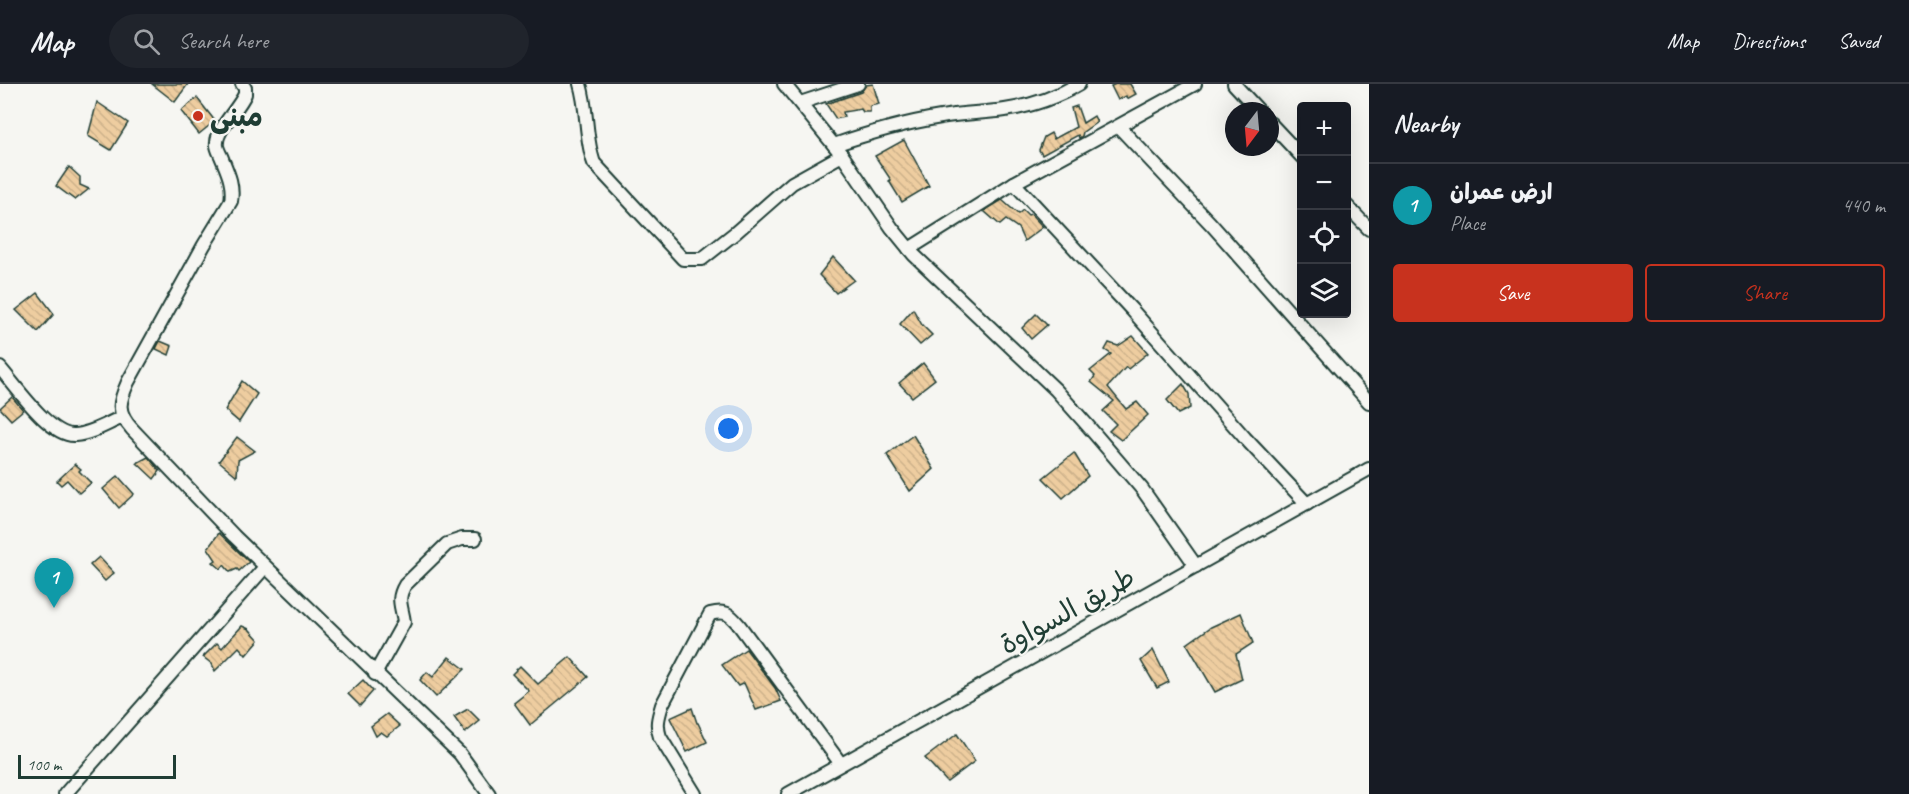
<!DOCTYPE html>
<meta charset="utf-8">
<style>
:root{--surface:#171b24;--page:#20242c;--text:#f1f3f6;--muted:#9ea1a6;--line:#363941;--accent:#c8321e}
body{margin:0;font-family:Caveat,"Playpen Sans Arabic",sans-serif;background:var(--page);color:var(--text)}
.controls{position:absolute;right:18px;top:18px;display:grid;overflow:hidden;border-radius:6px;box-shadow:0 6px 24px #0002}
.controls button{width:54px;height:54px;display:grid;place-items:center;padding:0;border:0;border-bottom:2px solid var(--line);background:var(--surface);color:var(--text);font:30px sans-serif}
.compass{position:absolute;left:1225px;top:18px;width:54px;height:54px;border-radius:50%;background:var(--surface);box-shadow:0 6px 24px #0002;rotate:196deg}
.scale{position:absolute;left:18px;bottom:15px;width:158px;box-sizing:border-box;padding-left:6px;border:3px solid #1f3d34;border-top:0;font-size:16px;line-height:21px;white-space:nowrap;color:#1f3d34;-webkit-text-stroke:4px #f6f6f2;paint-order:stroke}
.you{position:absolute;left:729px;top:345px;width:21px;height:21px;margin:-15px;border:4px solid #fff;border-radius:50%;background:#1a73e8;box-shadow:0 0 0 9px #1a73e833}
.badge{display:grid;place-items:center;width:39px;height:39px;border-radius:50%;background:var(--accent);color:#fff;font-size:20px;font-weight:700}
.pin{position:absolute;translate:-50% -50px;filter:drop-shadow(0 2px 3px #0008)}
.pin::after{content:'';position:absolute;top:32px;width:21px;height:18px;background:inherit;clip-path:polygon(0 0,100% 0,50% 100%)}
.list{margin:0;padding:0;list-style:none}
h2{display:flex;justify-content:space-between;align-items:center;height:78px;margin:0;padding:0 24px;font-size:26px}
h2 small{font-size:20px;font-weight:400;color:var(--muted)}
.list li{display:grid;grid-template-columns:39px 1fr auto;gap:18px;align-items:center;box-sizing:border-box;height:84px;padding:0 24px;border-top:2px solid var(--line)}
.list b{display:block;font-size:22px;white-space:nowrap}
.list p{margin:0;font-size:20px;white-space:nowrap;color:var(--muted)}
.list em{font-size:20px;font-style:normal;color:var(--muted)}
.actions{display:flex;gap:12px;padding:18px 24px}
.actions a{flex:1;padding:14px 0;border:2px solid var(--accent);border-radius:6px;text-align:center;font-size:21px;color:var(--accent)}
.actions .main{background:var(--accent);color:#fff}
.icon{flex:none;width:33px;height:33px;fill:none;stroke:currentColor;stroke-width:2;stroke-linecap:round;stroke-linejoin:round}
.map{position:relative;flex:none;width:1369px;height:710px;overflow:hidden}
header{display:flex;align-items:center;gap:36px;box-sizing:border-box;height:84px;padding:0 30px;background:var(--surface);border-bottom:2px solid var(--line)}
header strong{font-size:28px}
nav{display:flex;gap:33px;margin-inline-start:auto;font-size:21px}
.search{width:420px;height:54px;background:var(--page);display:flex;align-items:center;gap:15px;box-sizing:border-box;padding:0 21px;border-radius:33px;color:var(--muted);font-size:22px}
main{display:flex}
aside{flex:1;background:var(--surface)}
.map>svg:first-child{display:block}
.building{fill:url(#building-back-hatch);stroke:#1f3d34;stroke-width:1.5}
.lines{fill:none;stroke-linecap:round;stroke-linejoin:round}
.minor-casing{stroke:#1f3d34;stroke-width:16}
.minor{stroke:#f6f6f2;stroke-width:12}
.poi-dot{fill:#c8321e;stroke:#f6f6f2;stroke-width:2}
.labels{text-anchor:middle;stroke-width:4.5;stroke-linejoin:round;paint-order:stroke}
.poi-label{font-size:28px;font-weight:bold;fill:#1f3d34;stroke:#f6f6f2;text-anchor:start}
.street-label{font-size:28px;fill:#1f3d34;stroke:#f6f6f2}
</style>
<header>
<strong>Map</strong>
<div class="search"><svg class="icon" aria-label="search" viewBox="0 0 24 24"><circle cx="10" cy="10" r="6"/><path d="M15 15l6 6"/></svg>Search here</div>
<nav><a>Map</a><a>Directions</a><a>Saved</a></nav>
</header>
<main>
<div class="map">
<svg width="1369" height="710" viewBox="0 0 1369 710">
<defs>
<pattern id="building-back-hatch" width="6" height="6" patternUnits="userSpaceOnUse" patternTransform="scale(1.5)"><rect width="6" height="6" fill="#eecda0"/><path d="M-1 5l2 2M0 0l6 6M5-1l2 2" fill="none" stroke="#ccb18a"/></pattern>
</defs>
<rect width="100%" height="100%" fill="#f6f6f2"/>
<filter id="ink" filterUnits="userSpaceOnUse"><feTurbulence type="fractalNoise" baseFrequency=".0167" numOctaves="2"/><feDisplacementMap in="SourceGraphic" scale="12" xChannelSelector="R" yChannelSelector="G"/><feConvolveMatrix kernelMatrix="1 2 1 2 8 2 1 2 1" color-interpolation-filters="sRGB"/></filter>
<g filter="url(#ink)">
<g class="building">
<path d="M152,0H188L175,18Z"/>
<path d="M873,0L879,20L870,22V28H863L861,25L843,28L844,33L836,35L826,20L861,8L866,1Z"/>
<path d="M1116,0H1130L1136,10L1127,15L1126,12L1118,16L1111,2Z"/>
<path d="M197,14L215,37L199,50L181,27Z"/>
<path d="M97,18L128,39L111,66L88,52Z"/>
<path d="M1077,22L1083,39L1094,32L1097,38L1083,48L1082,52L1079,54L1078,51L1042,71L1039,66L1044,53L1051,49L1054,55L1076,43L1071,24Z"/>
<path d="M904,56L929,102L902,118L889,97L891,96L875,72Z"/>
<path d="M69,83L80,93V101L89,105L75,116L56,102Z"/>
<path d="M1002,116L1018,130L1023,126L1028,131L1031,130L1043,143L1024,157L1018,144L1006,136L1000,141L984,127Z"/>
<path d="M833,173L854,196L836,209L819,191Z"/>
<path d="M38,209L54,230L38,248L16,226Z"/>
<path d="M913,225L922,241L932,251L920,261L900,240Z"/>
<path d="M1036,230L1047,241L1031,255L1022,244Z"/>
<path d="M1133,252L1148,269L1128,285L1126,283L1108,303L1126,325L1137,318L1148,331L1121,356L1109,347L1116,340L1103,327L1114,317L1091,298L1095,292L1090,287L1111,270L1105,266L1109,259L1118,262Z"/>
<path d="M160,257L172,262L169,271L156,265Z"/>
<path d="M923,279L935,295L912,313L899,299Z"/>
<path d="M242,297L257,310L239,338L225,326Z"/>
<path d="M1183,300L1189,310L1190,324L1178,330L1167,316Z"/>
<path d="M12,313L23,326L11,336L0,324Z"/>
<path d="M913,351L934,385L910,407L887,371Z"/>
<path d="M237,353L255,367L238,376L237,392L219,377Z"/>
<path d="M1074,369L1088,392L1063,414L1043,394Z"/>
<path d="M148,373L160,387L154,395L137,379Z"/>
<path d="M75,380L81,385L79,387L91,399L79,409L67,396L61,401L57,397Z"/>
<path d="M118,392L134,410L119,424L103,405Z"/>
<path d="M219,449L249,478L239,487L237,485L230,488L224,481L221,485L213,478L216,476L208,464Z"/>
<path d="M99,473L114,489L105,497L90,481Z"/>
<path d="M1241,529L1253,559L1236,570L1242,595L1215,608L1187,560L1211,543Z"/>
<path d="M242,542L249,545L259,556L246,571L239,563L215,587L212,580L203,573L217,559L222,564Z"/>
<path d="M746,565L775,604L781,617L756,626L744,599L738,602L722,581Z"/>
<path d="M1153,566L1169,598L1157,604L1141,577Z"/>
<path d="M449,573L465,585L436,613L420,596L427,588L433,593Z"/>
<path d="M570,573L588,593L530,641L514,619L529,607L512,590L520,582L538,600Z"/>
<path d="M363,596L373,607L360,622L348,610Z"/>
<path d="M692,624L697,639H698L707,658L687,668L670,634Z"/>
<path d="M468,625L480,637L465,649L454,633Z"/>
<path d="M387,630L400,642L387,652L381,648L376,652L371,642Z"/>
<path d="M957,650L975,677L947,698L925,674Z"/>
</g>
<g class="lines">
<defs>
<g id="minor">
<path d="M242,0L245,4V10C239,24 217,45 217,58C216,63 219,68 221,72C227,87 234,100 231,117L204,161L128,298C119,318 116,327 132,345L234,452L460,670L489,710"/>
<path d="M580,0C588,26 585,55 594,79L683,175H702L735,149L792,99L842,71"/>
<path d="M784,0L842,71L892,144L914,171L1056,306L1088,342L1142,405L1196,482"/>
<path d="M1234,0L1259,27"/>
<path d="M800,19L858,0"/>
<path d="M1270,39L1302,73"/>
<path d="M1119,43L1211,140L1369,318"/>
<path d="M834,61C869,49 904,39 941,33C962,29 984,29 1005,26C1031,22 1057,13 1079,0"/>
<path d="M1014,99L1132,226L1245,354L1307,420"/>
<path d="M1346,121L1369,145"/>
<path d="M909,165L1014,99L1195,0"/>
<path d="M0,284C16,302 50,353 75,351C91,350 108,339 123,333"/>
<path d="M375,590L404,538C402,522 396,516 405,501L447,460L462,455H475"/>
<path d="M65,710L265,483"/>
<path d="M695,710L660,653C656,641 658,634 662,621L710,530C725,526 729,529 739,541L841,680"/>
<path d="M788,710L1369,385"/>
</g>
</defs>
<use href="#minor" class="minor-casing"/>
<use href="#minor" class="minor"/>
</g>
</g>
<circle class="poi-dot" cx="198" cy="32" r="6"/>
<g class="labels">
<g class="poi-label">
<text x="210" y="42">مبنى</text>
</g>
<g class="street-label">
<text transform="translate(1067 526) rotate(-29)" y="10">طريق السواوة</text>
</g>
</g>
</svg>
<div class="controls">
<button>+</button>
<button>−</button>
<button><svg class="icon" aria-label="locate" viewBox="0 0 24 24"><circle cx="12" cy="12" r="6"/><path d="M12 2v4M12 18v4M2 12h4M18 12h4"/></svg></button>
<button><svg class="icon" aria-label="layers" viewBox="0 0 24 24"><path d="M12 4l9 5-9 5-9-5zM3 14l9 5 9-5"/></svg></button>
</div>
<svg class="compass" viewBox="-18 -18 36 36"><path d="M0-13l5 13h-10z" fill="#e53935"/><path d="M0 13l5-13h-10z" fill="#9ea1a6"/></svg>
<div class="scale">100 m</div>
<div class="you"></div>
<div class="pin badge" style="left:54px;top:524px;background:#0f9aa8">1</div>
</div>
<aside>
<h2>Nearby<small></small></h2>
<ul class="list">
<li><span class="badge" style="background:#0f9aa8">1</span><div><b>ارض عمران</b><p>Place</p></div><em>440 m</em></li>
</ul>
<div class="actions"><a class="main">Save</a><a>Share</a></div>
</aside>
</main>
